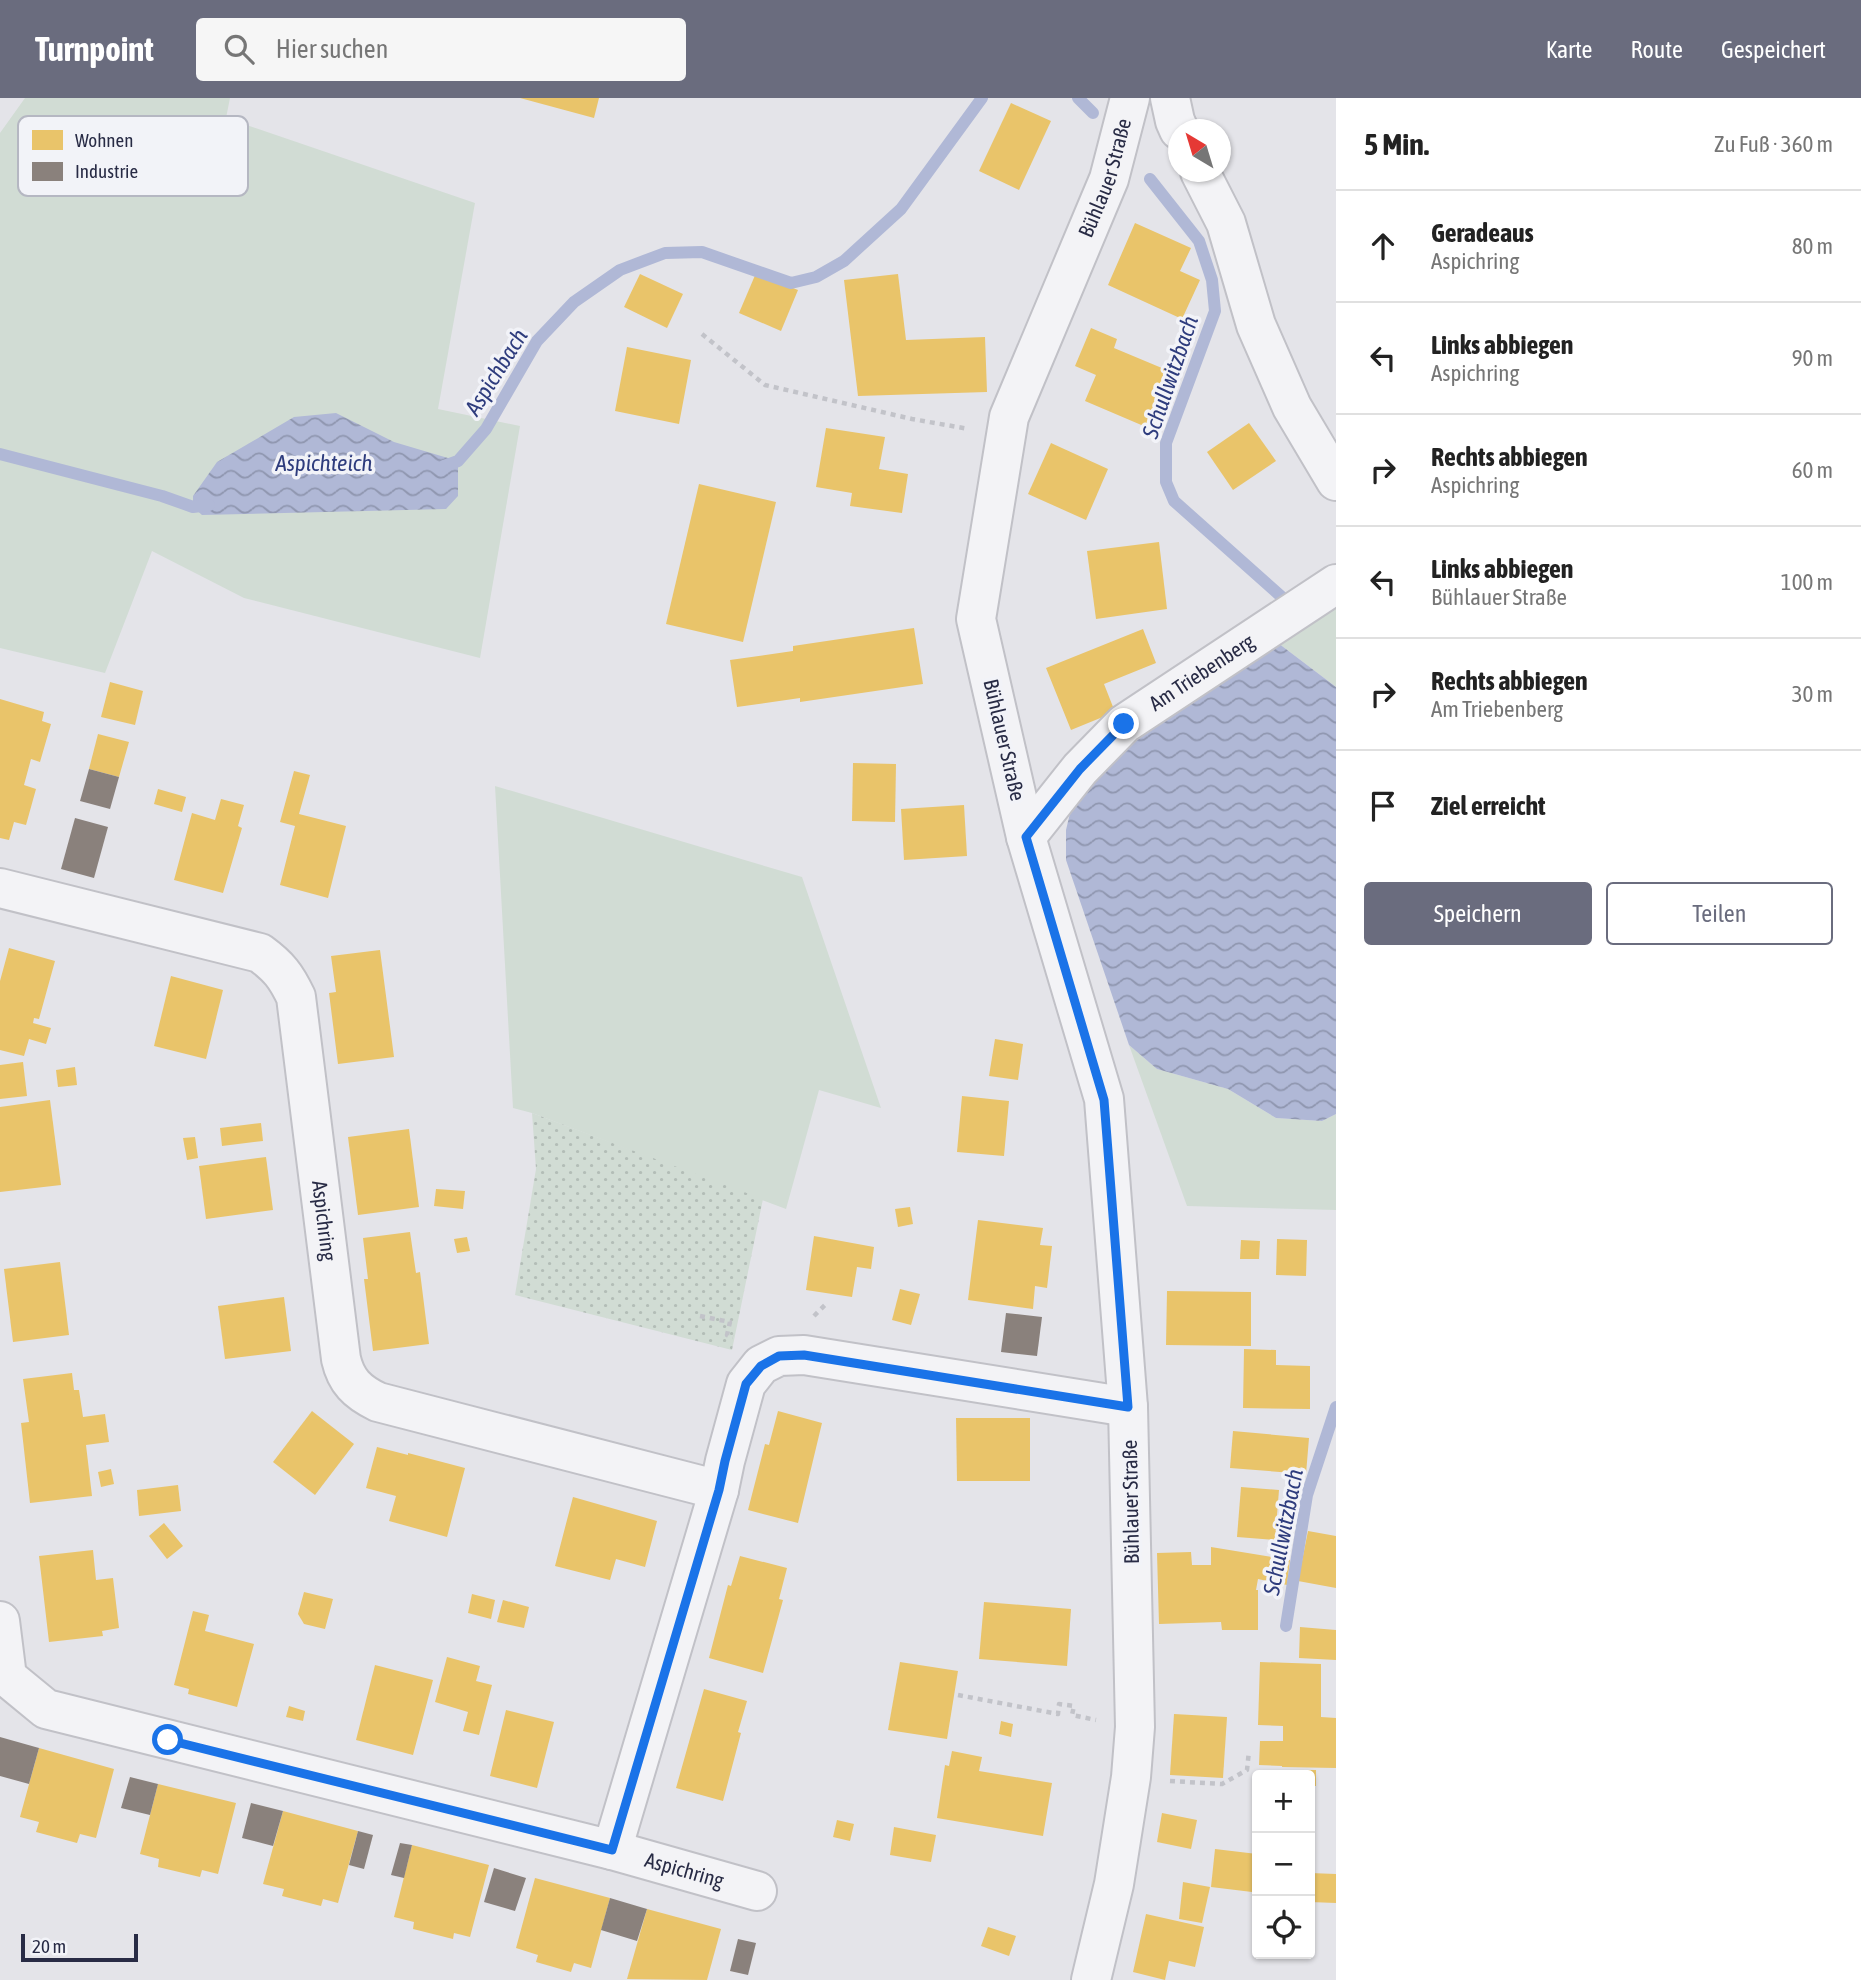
<!DOCTYPE html>
<html lang="de">
<meta charset="utf-8">
<style>
:root{--surface:#fff;--page:#f6f6f6;--text:#222;--muted:#767676;--line:#e0e0e0;--accent:#6a6c7e}
body{margin:0;font-family:"Asap Condensed",sans-serif;background:var(--page);color:var(--text)}
.controls{position:absolute;right:21px;bottom:21px;display:grid;overflow:hidden;border-radius:7px;box-shadow:0 2px 5px #0004}
.controls button{width:63px;height:63px;display:grid;place-items:center;padding:0;border:0;border-bottom:2px solid var(--line);background:var(--surface);color:var(--text);font:35px sans-serif}
.compass{position:absolute;left:1168px;top:21px;width:63px;height:63px;border-radius:50%;background:var(--surface);box-shadow:0 2px 5px #0004;rotate:322deg}
.scale{position:absolute;left:21px;bottom:18px;width:117px;box-sizing:border-box;padding-left:7px;border:4px solid #282b45;border-top:0;font-size:19px;line-height:24px;white-space:nowrap;color:#282b45;-webkit-text-stroke:5px #f2f3f8;paint-order:stroke}
.stop{position:absolute;width:21px;height:21px;margin:-16px;border:5px solid #1a73e8;border-radius:50%;background:#fff}
.stop.end{background:#1a73e8;border-color:#fff;box-shadow:0 2px 7px #0008}
.list{margin:0;padding:0;list-style:none}
h2{display:flex;justify-content:space-between;align-items:center;height:91px;margin:0;padding:0 28px;font-size:30px}
h2 small{font-size:23px;font-weight:400;color:var(--muted)}
.list li{display:grid;grid-template-columns:46px 1fr auto;gap:21px;align-items:center;box-sizing:border-box;height:112px;padding:0 28px;border-top:2px solid var(--line)}
.list b{display:block;font-size:26px;white-space:nowrap}
.list p{margin:0;font-size:23px;white-space:nowrap;color:var(--muted)}
.list em{font-size:23px;font-style:normal;color:var(--muted)}
.actions{display:flex;gap:14px;padding:21px 28px}
.actions a{flex:1;padding:16px 0;border:2px solid var(--accent);border-radius:7px;text-align:center;font-size:24px;color:var(--accent)}
.actions .main{background:var(--accent);color:#fff}
.icon{flex:none;width:38px;height:38px;fill:none;stroke:currentColor;stroke-width:2;stroke-linecap:round;stroke-linejoin:round}
.map{position:relative;flex:none;width:1336px;height:1882px;overflow:hidden}
header{display:flex;align-items:center;gap:42px;box-sizing:border-box;height:98px;padding:0 35px;background:var(--accent);color:#fff}
header strong{font-size:33px}
nav{display:flex;gap:38px;margin-inline-start:auto;font-size:24px}
.search{width:490px;height:63px;background:var(--page);display:flex;align-items:center;gap:18px;box-sizing:border-box;padding:0 24px;border-radius:7px;color:var(--muted);font-size:26px}
main{display:flex}
aside{flex:1;background:var(--surface)}
.map>svg:first-child{display:block}
.green{fill:#d1dcd4}
.park{fill:url(#park-dots)}
.water{fill:url(#water-waves)}
.homes{fill:#e9c46a}
.industry{fill:#8a817c}
.lines{fill:none;stroke-linecap:round;stroke-linejoin:round}
.stream{stroke:#b0b8d6;stroke-width:12}
.minor-casing{stroke:#c1c1c7;stroke-width:42}
.path{stroke:#c2c3c9;stroke-width:4.5;stroke-dasharray:5 5;stroke-linecap:butt}
.minor{stroke:#f3f3f6;stroke-width:38}
.route{stroke:#1a73e8;stroke-width:9}
.labels{text-anchor:middle;stroke-width:7;stroke-linejoin:round;paint-order:stroke}
.street-label{font-size:21px;fill:#282b45;stroke:#f2f3f8}
.water-label{font-size:23px;font-style:italic;fill:#2e3c7d;stroke:#f2f3f8}
.key{fill:#f2f3f8;stroke:#b5b7c2;stroke-width:2}
.key-label{font-size:19px;fill:#282b45}
</style>
<header>
<strong>Turnpoint</strong>
<div class="search"><svg class="icon" aria-label="search" viewBox="0 0 24 24"><circle cx="10" cy="10" r="6"/><path d="M15 15l6 6"/></svg>Hier suchen</div>
<nav><a>Karte</a><a>Route</a><a>Gespeichert</a></nav>
</header>
<main>
<div class="map">
<svg width="1336" height="1882" viewBox="0 0 1336 1882">
<defs>
<pattern id="park-dots" width="8" height="8" patternUnits="userSpaceOnUse" patternTransform="scale(1.75)"><rect width="8" height="8" fill="#d1dcd4"/><path d="M2 2h.1M6 6h.1" fill="none" stroke="#b3bdb7" stroke-width="1.8" stroke-linecap="round"/></pattern>
<pattern id="water-waves" width="16" height="10" patternUnits="userSpaceOnUse" patternTransform="scale(1.75)"><rect width="16" height="10" fill="#b0b8d6"/><path d="M0 5q4-4 8 0t8 0" fill="none" stroke="#8f96af"/></pattern>
</defs>
<rect width="100%" height="100%" fill="#e4e4e9"/>
<g class="green">
<path d="M25,0H230L226,20L475,105L438,311L520,328L480,560L244,500L152,453L105,575L0,550V35Z"/>
<path d="M1336,506V589L1278,545Z"/>
<path d="M495,688L802,779L881,1010L819,992L786,1111L532,1015L513,1010Z"/>
<path d="M1129,947L1157,971L1228,991L1276,1020L1322,1023L1336,1016V1112L1187,1108Z"/>
</g>
<path class="park" d="M532,1015L763,1101L732,1252L515,1197L536,1071Z"/>
<g class="water">
<path d="M336,315L394,344L458,363V398L446,411L202,417L193,409V398L217,364L294,319Z"/>
<path d="M1278,545L1336,589V1016L1322,1023L1276,1020L1228,991L1157,971L1129,947L1066,762V732L1071,711L1111,656Z"/>
</g>
<g class="homes">
<path d="M520,0H599L594,20Z"/>
<path d="M1011,5L1051,23L1019,92L979,73Z"/>
<path d="M1135,125L1191,150L1180,173L1200,182L1182,221L1108,187Z"/>
<path d="M756,175L798,192L781,233L739,215Z"/>
<path d="M640,176L683,196L667,230L624,209Z"/>
<path d="M898,176L906,242L985,239L987,294L858,298L844,182Z"/>
<path d="M1091,230L1117,241L1114,250L1169,273L1146,329L1085,303L1096,277L1075,268Z"/>
<path d="M627,249L691,262L679,326L615,313Z"/>
<path d="M1249,325L1276,363L1233,392L1207,354Z"/>
<path d="M826,330L885,339L879,371L908,376L902,415L850,408L852,395L816,389Z"/>
<path d="M1051,345L1108,371L1086,422L1028,396Z"/>
<path d="M699,386L776,404L743,544L666,526Z"/>
<path d="M1159,444L1167,511L1096,521L1087,453Z"/>
<path d="M914,530L923,586L800,604V600L737,609L730,562L793,553V548Z"/>
<path d="M1143,531L1156,565L1104,586L1115,614L1071,632L1046,570Z"/>
<path d="M110,584L143,593L135,627L101,619Z"/>
<path d="M0,601L44,614L42,623L51,626L40,664L31,661L24,687L36,691L26,727L14,724L9,742L0,740Z"/>
<path d="M98,636L129,644L119,679L89,671Z"/>
<path d="M853,665L896,666L895,724L852,723Z"/>
<path d="M294,673L310,677L299,716L346,728L328,800L280,787L295,728L280,724Z"/>
<path d="M158,691L186,699L182,714L154,706Z"/>
<path d="M221,701L244,707L238,728L242,730L223,795L174,782L192,715L215,722Z"/>
<path d="M964,707L967,758L904,762L901,711Z"/>
<path d="M9,850L55,863L39,921L34,920L33,925L51,930L46,946L29,941L24,958L0,952V883Z"/>
<path d="M380,852L394,959L338,966L329,895L336,894L331,858Z"/>
<path d="M171,878L223,892L206,961L154,948Z"/>
<path d="M995,941L1023,946L1018,982L989,978Z"/>
<path d="M23,964L27,998L0,1001V967Z"/>
<path d="M75,969L77,987L58,989L56,972Z"/>
<path d="M962,998L1009,1003L1004,1058L957,1054Z"/>
<path d="M50,1002L61,1087L0,1094V1009Z"/>
<path d="M261,1025L263,1043L222,1048L220,1030Z"/>
<path d="M409,1031L419,1109L358,1117L348,1039Z"/>
<path d="M195,1039L198,1060L187,1062L183,1040Z"/>
<path d="M266,1059L273,1112L206,1121L199,1068Z"/>
<path d="M436,1091L465,1093L463,1111L434,1108Z"/>
<path d="M910,1109L913,1126L898,1129L895,1111Z"/>
<path d="M978,1122L1043,1130L1040,1147L1052,1148L1047,1190L1035,1188L1033,1211L968,1202Z"/>
<path d="M410,1134L416,1175L420,1174L429,1246L373,1253L364,1181H368L363,1140Z"/>
<path d="M814,1138L874,1149L871,1171L857,1169L852,1199L806,1192Z"/>
<path d="M467,1139L470,1153L457,1155L454,1141Z"/>
<path d="M1277,1141L1307,1142L1306,1178L1276,1177Z"/>
<path d="M1241,1142L1260,1143L1259,1161H1240Z"/>
<path d="M60,1164L69,1237L13,1244L4,1171Z"/>
<path d="M900,1191L920,1196L911,1227L892,1222Z"/>
<path d="M1167,1193L1251,1194V1248L1166,1247Z"/>
<path d="M284,1199L291,1253L225,1261L218,1208Z"/>
<path d="M1244,1251L1276,1252V1267L1310,1268V1311L1243,1310Z"/>
<path d="M72,1275L74,1292H79L83,1319L105,1316L109,1344L86,1347L92,1398L30,1405L21,1325L29,1324L23,1281Z"/>
<path d="M312,1313L354,1346L315,1397L273,1364Z"/>
<path d="M778,1313L822,1325L798,1425L748,1412L765,1346L769,1347Z"/>
<path d="M956,1320H1030V1383H957Z"/>
<path d="M1233,1333L1309,1340L1306,1376L1230,1370Z"/>
<path d="M377,1349L408,1357V1355L465,1370L447,1439L389,1423L396,1398L366,1390Z"/>
<path d="M111,1371L114,1386L101,1389L98,1374Z"/>
<path d="M178,1387L181,1413L139,1418L137,1392Z"/>
<path d="M1241,1389L1279,1392L1275,1442L1237,1439Z"/>
<path d="M573,1399L657,1423L645,1469L616,1461L610,1482L555,1468Z"/>
<path d="M164,1425L183,1448L167,1461L149,1438Z"/>
<path d="M1308,1433L1336,1438V1490L1298,1483Z"/>
<path d="M1211,1449L1290,1462L1287,1487L1258,1481L1256,1492H1258V1532H1222L1221,1524L1159,1526L1157,1455L1191,1454L1192,1467H1211Z"/>
<path d="M93,1452L96,1482L113,1480L119,1530L102,1533L103,1538L49,1544L39,1458Z"/>
<path d="M740,1458L787,1470L779,1501L783,1502L763,1575L709,1560L728,1487L731,1488Z"/>
<path d="M304,1494L333,1501L325,1531L304,1526L298,1516Z"/>
<path d="M472,1496L495,1502L491,1521L468,1515Z"/>
<path d="M503,1502L529,1509L524,1530L497,1524Z"/>
<path d="M984,1504L1071,1511L1067,1568L979,1561Z"/>
<path d="M193,1513L209,1517L205,1533L254,1546L237,1609L188,1596L189,1591L174,1587Z"/>
<path d="M1300,1529L1336,1532V1562L1299,1560Z"/>
<path d="M447,1559L480,1568L476,1583L492,1587L479,1637L463,1633L468,1614L435,1604Z"/>
<path d="M900,1564L958,1573L947,1641L888,1632Z"/>
<path d="M1260,1564L1321,1566V1619L1336,1620V1670L1282,1669V1668L1259,1667L1260,1643H1283V1628L1258,1627Z"/>
<path d="M375,1567L433,1582L413,1657L356,1642Z"/>
<path d="M704,1591L747,1603L738,1634L741,1635L723,1703L676,1690Z"/>
<path d="M289,1608L305,1613L303,1623L286,1619Z"/>
<path d="M506,1612L554,1624L537,1690L490,1678Z"/>
<path d="M1174,1616L1227,1619L1223,1680L1170,1677Z"/>
<path d="M1001,1623L1013,1626L1011,1639L999,1636Z"/>
<path d="M39,1650L114,1671L96,1740L80,1736L77,1745L36,1734L39,1724L20,1719Z"/>
<path d="M952,1653L982,1659L979,1673L1052,1685L1043,1738L937,1720L945,1667L949,1668Z"/>
<path d="M1303,1672H1316V1688H1310V1677H1302Z"/>
<path d="M158,1686L236,1705L218,1776L202,1772L200,1779L158,1769L159,1761L140,1756Z"/>
<path d="M283,1713L358,1733L338,1805L323,1801L321,1808L282,1798L284,1791L263,1786Z"/>
<path d="M1162,1715L1197,1722L1191,1751L1157,1744Z"/>
<path d="M837,1722L854,1726L850,1743L833,1739Z"/>
<path d="M894,1729L936,1737L931,1764L890,1757Z"/>
<path d="M412,1747L489,1767L470,1839L454,1835L453,1841L413,1831L414,1824L394,1819Z"/>
<path d="M1215,1751L1257,1756L1252,1794L1211,1789Z"/>
<path d="M1310,1775L1336,1776V1805L1310,1804Z"/>
<path d="M535,1780L610,1800L591,1870L574,1865L571,1874L536,1864L538,1857L516,1850Z"/>
<path d="M1183,1784L1210,1789L1202,1825L1179,1821Z"/>
<path d="M647,1811L721,1831L707,1882L627,1881Z"/>
<path d="M1146,1816L1204,1829L1195,1869L1169,1863L1165,1882L1133,1874Z"/>
<path d="M988,1829L1016,1838L1009,1858L981,1848Z"/>
</g>
<g class="industry">
<path d="M89,671L119,679L110,711L80,703Z"/>
<path d="M75,720L108,729L94,780L61,771Z"/>
<path d="M1006,1215L1042,1219L1037,1258L1001,1254Z"/>
<path d="M0,1639L39,1650L29,1686L0,1678Z"/>
<path d="M130,1679L158,1686L150,1717L121,1710Z"/>
<path d="M251,1705L283,1713L273,1748L242,1740Z"/>
<path d="M358,1733L373,1737L364,1771L349,1767Z"/>
<path d="M400,1745L412,1747L404,1780L391,1777Z"/>
<path d="M494,1770L526,1780L515,1813L484,1804Z"/>
<path d="M610,1800L647,1811L637,1843L601,1832Z"/>
<path d="M738,1841L756,1845L748,1877L730,1873Z"/>
</g>
<g class="lines">
<g class="stream">
<path d="M1078,0L1093,15"/>
<path d="M1150,81L1199,143L1212,182L1215,213L1166,345V384L1174,403L1284,501"/>
<path d="M0,356L162,398L193,409L209,407"/>
<path d="M444,368L458,363L486,331L537,243L574,204L620,172L665,155L702,154L791,185L816,179L844,163L901,111L982,0"/>
<path d="M1286,1528L1307,1397L1336,1309"/>
</g>
<defs>
<g id="minor">
<path d="M1170,0L1175,23L1179,32"/>
<path d="M1200,74L1226,125L1256,227L1292,309L1336,383"/>
<path id="s1" d="M1026,739L1080,671L1124,626L1336,486"/>
<path id="s2" d="M0,790L260,855C279,869 286,878 296,899L341,1261C346,1283 357,1294 378,1304L719,1392"/>
<path d="M0,1523L7,1579L46,1611L612,1752L719,1392L725,1363L746,1286L761,1267L779,1258L804,1257L1128,1309"/>
<path id="s3" d="M612,1752L757,1793"/>
<path id="s4" d="M1091,1882L1114,1786L1131,1679L1135,1629L1128,1309L1104,1001L1026,739L976,521L1009,319L1109,81L1130,0"/>
</g>
</defs>
<use href="#minor" class="minor-casing"/>
<g class="path">
<path d="M702,236L765,287L912,321L969,331"/>
<path d="M700,1218L730,1224L727,1237L733,1239"/>
<path d="M814,1218L828,1204"/>
<path d="M958,1597L1058,1616L1059,1606L1074,1608L1072,1617L1096,1622"/>
<path d="M1170,1683L1222,1686L1247,1672L1249,1653"/>
</g>
<use href="#minor" class="minor"/>
</g>
<g class="lines">
<path class="route" d="M168,1642L612,1752L719,1392L725,1363L746,1286L761,1268L779,1258L804,1257L1128,1309L1104,1002L1026,739L1080,671L1124,626"/>
</g>
<g class="labels">
<g class="street-label">
<text dy="7" stroke="none"><textPath href="#s4" startOffset="1846">Bühlauer Straße</textPath></text>
<text dy="7" stroke="none"><textPath href="#s1" startOffset="243">Am Triebenberg</textPath></text>
<text transform="translate(1004 642) rotate(77)" y="7">Bühlauer Straße</text>
<text dy="7" stroke="none"><textPath href="#s2" startOffset="551">Aspichring</textPath></text>
<text transform="translate(1131 1404) rotate(-91)" y="7">Bühlauer Straße</text>
<text dy="7" stroke="none"><textPath href="#s3" startOffset="75">Aspichring</textPath></text>
</g>
<g class="water-label">
<text transform="translate(496 274) rotate(-58)" y="8">Aspichbach</text>
<text transform="translate(1170 279) rotate(-71)" y="8">Schullwitzbach</text>
<text x="324" y="373">Aspichteich</text>
<text transform="translate(1283 1434) rotate(-79)" y="8">Schullwitzbach</text>
</g>
</g>
<rect x="18" y="18" width="230" height="80" rx="10" class="key"/>
<rect x="32" y="32" width="31" height="20" fill="#e9c46a"/>
<rect x="32" y="64" width="31" height="19" fill="#8a817c"/>
<g class="key-label">
<text x="75" y="49">Wohnen</text>
<text x="75" y="80">Industrie</text>
</g>
</svg>
<div class="controls">
<button>+</button>
<button>−</button>
<button><svg class="icon" aria-label="locate" viewBox="0 0 24 24"><circle cx="12" cy="12" r="6"/><path d="M12 2v4M12 18v4M2 12h4M18 12h4"/></svg></button>
</div>
<svg class="compass" viewBox="-18 -18 36 36"><path d="M0-13l5 13h-10z" fill="#e53935"/><path d="M0 13l5-13h-10z" fill="#767676"/></svg>
<div class="scale">20 m</div>
<div class="stop" style="left:168px;top:1642px"></div>
<div class="stop end" style="left:1124px;top:626px"></div>
</div>
<aside>
<h2>5 Min.<small>Zu Fuß · 360 m</small></h2>
<ul class="list">
<li><svg class="icon" aria-label="ahead" viewBox="0 0 24 24"><path d="M12 20V5M6 11l6-6 6 6"/></svg><div><b>Geradeaus</b><p>Aspichring</p></div><em>80 m</em></li>
<li><svg class="icon" aria-label="left" viewBox="0 0 24 24"><path d="M17 20v-9H6M10 6l-5 5 5 5"/></svg><div><b>Links abbiegen</b><p>Aspichring</p></div><em>90 m</em></li>
<li><svg class="icon" aria-label="right" viewBox="0 0 24 24"><path d="M7 20v-9h11M14 6l5 5-5 5"/></svg><div><b>Rechts abbiegen</b><p>Aspichring</p></div><em>60 m</em></li>
<li><svg class="icon" aria-label="left" viewBox="0 0 24 24"><path d="M17 20v-9H6M10 6l-5 5 5 5"/></svg><div><b>Links abbiegen</b><p>Bühlauer Straße</p></div><em>100 m</em></li>
<li><svg class="icon" aria-label="right" viewBox="0 0 24 24"><path d="M7 20v-9h11M14 6l5 5-5 5"/></svg><div><b>Rechts abbiegen</b><p>Am Triebenberg</p></div><em>30 m</em></li>
<li><svg class="icon" aria-label="arrive" viewBox="0 0 24 24"><path d="M6 21V4h12l-3 4 3 4H6"/></svg><div><b>Ziel erreicht</b></div></li>
</ul>
<div class="actions"><a class="main">Speichern</a><a>Teilen</a></div>
</aside>
</main>
